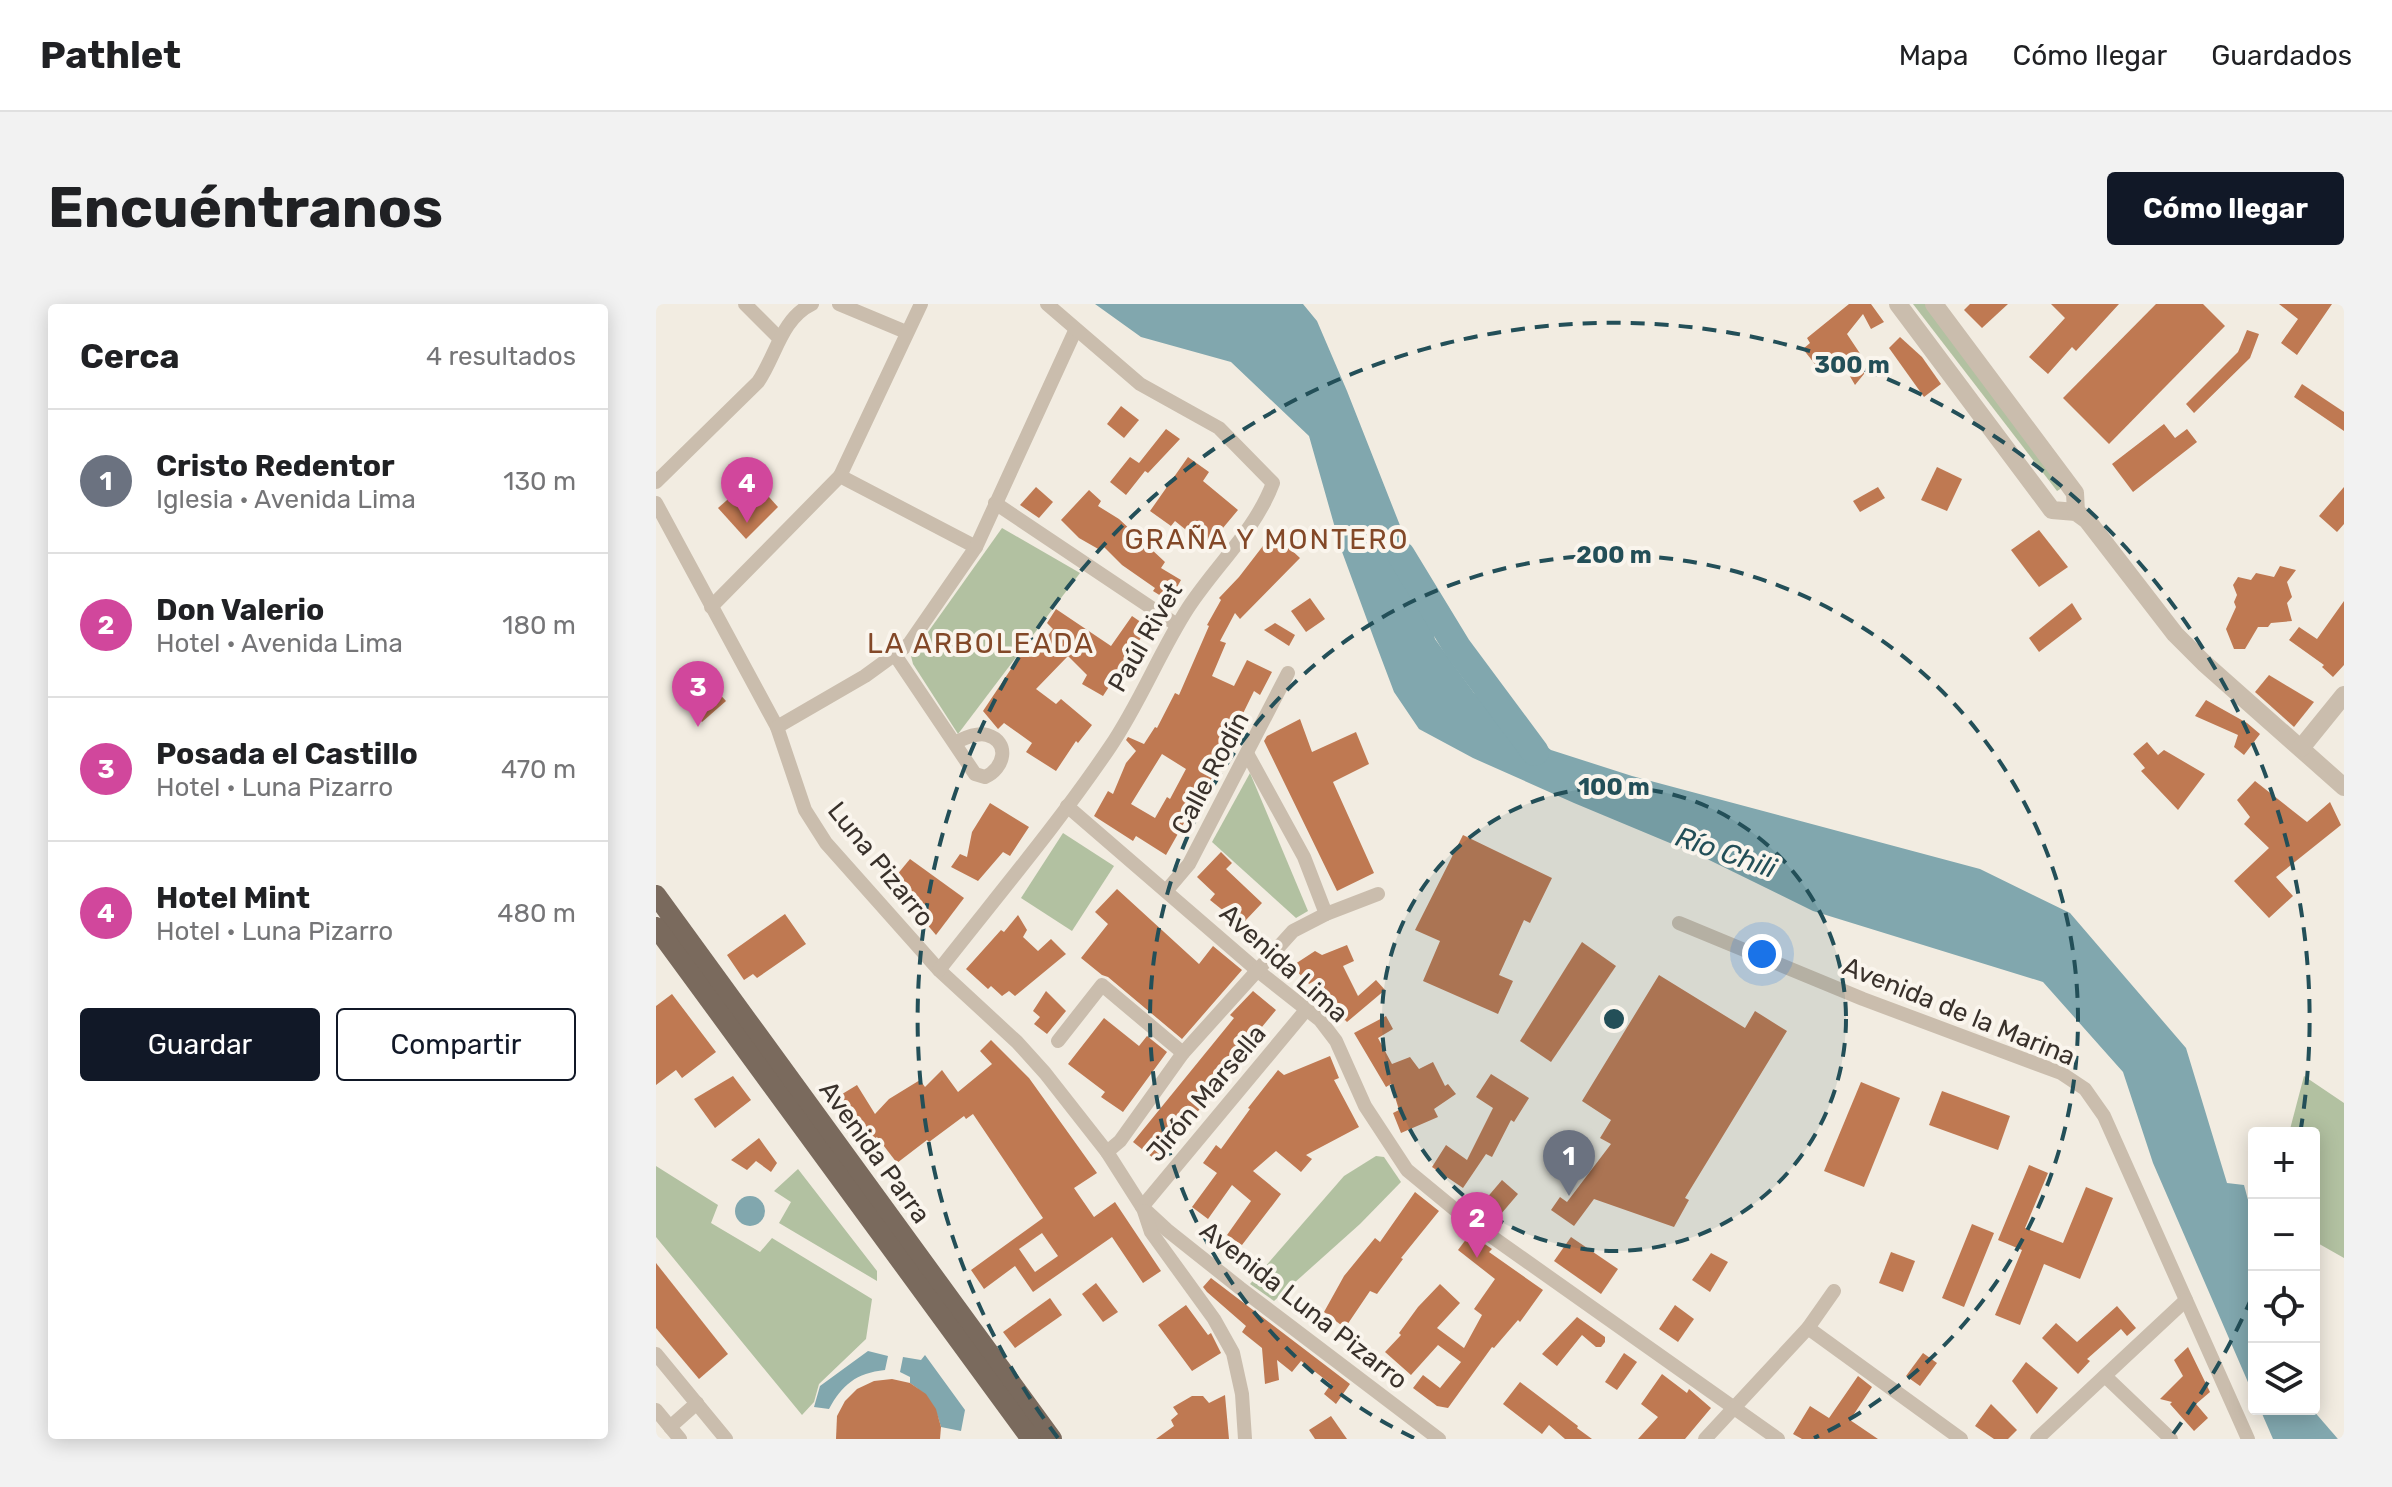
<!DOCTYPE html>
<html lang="es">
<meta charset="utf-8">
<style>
:root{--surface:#fff;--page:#f2f2f2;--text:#202124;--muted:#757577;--line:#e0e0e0;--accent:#111827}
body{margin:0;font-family:Rubik,sans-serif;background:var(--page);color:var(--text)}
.controls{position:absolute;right:24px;bottom:24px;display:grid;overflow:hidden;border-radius:8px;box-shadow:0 4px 20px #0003}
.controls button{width:72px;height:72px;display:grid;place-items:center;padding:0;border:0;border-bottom:2px solid var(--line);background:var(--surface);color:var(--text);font:40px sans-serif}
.you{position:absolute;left:1106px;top:650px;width:28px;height:28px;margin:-20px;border:6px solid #fff;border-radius:50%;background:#1a73e8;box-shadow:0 0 0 12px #1a73e833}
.badge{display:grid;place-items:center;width:52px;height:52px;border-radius:50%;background:var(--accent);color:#fff;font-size:26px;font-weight:700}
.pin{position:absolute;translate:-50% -66px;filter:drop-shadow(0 2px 4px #0008)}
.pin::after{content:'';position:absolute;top:42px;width:28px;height:24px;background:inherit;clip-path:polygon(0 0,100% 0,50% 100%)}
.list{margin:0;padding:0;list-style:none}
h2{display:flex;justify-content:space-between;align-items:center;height:104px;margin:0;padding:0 32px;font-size:34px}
h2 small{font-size:26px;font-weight:400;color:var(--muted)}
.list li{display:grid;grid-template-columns:52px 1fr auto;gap:24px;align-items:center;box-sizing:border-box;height:144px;padding:0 32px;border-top:2px solid var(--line)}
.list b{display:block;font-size:30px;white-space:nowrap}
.list p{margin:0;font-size:26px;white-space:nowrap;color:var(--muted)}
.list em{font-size:26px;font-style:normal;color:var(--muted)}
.actions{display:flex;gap:16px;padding:24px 32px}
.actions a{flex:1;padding:18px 0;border:2px solid var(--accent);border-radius:8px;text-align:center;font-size:28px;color:var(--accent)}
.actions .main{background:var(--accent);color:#fff}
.icon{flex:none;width:44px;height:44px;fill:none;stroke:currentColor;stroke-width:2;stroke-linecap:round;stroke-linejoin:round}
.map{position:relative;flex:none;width:1688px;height:1135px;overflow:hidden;border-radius:8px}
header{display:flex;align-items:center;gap:48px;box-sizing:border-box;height:112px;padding:0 40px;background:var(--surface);border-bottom:2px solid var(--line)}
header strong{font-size:38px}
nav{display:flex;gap:44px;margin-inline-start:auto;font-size:28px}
.intro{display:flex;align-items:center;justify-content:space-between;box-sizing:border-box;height:192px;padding:0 48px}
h1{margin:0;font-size:56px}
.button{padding:20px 36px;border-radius:8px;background:var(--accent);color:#fff;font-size:28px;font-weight:700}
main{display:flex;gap:48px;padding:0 48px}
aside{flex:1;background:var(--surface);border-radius:8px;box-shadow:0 4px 20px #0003}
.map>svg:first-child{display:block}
.green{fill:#b2c1a1}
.water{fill:#81a7ae}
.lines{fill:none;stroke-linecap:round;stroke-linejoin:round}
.river{stroke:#81a7ae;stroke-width:28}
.building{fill:#bf7952;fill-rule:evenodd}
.minor{stroke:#cabdad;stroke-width:14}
.tertiary{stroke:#cabdad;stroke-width:18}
.primary{stroke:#7a6a5d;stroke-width:20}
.ring{fill:none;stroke:#234f58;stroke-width:4;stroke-dasharray:14 10}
.labels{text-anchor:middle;stroke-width:8;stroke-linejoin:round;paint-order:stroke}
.street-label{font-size:26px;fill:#39312b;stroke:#faf5ed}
.neighbourhood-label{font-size:28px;letter-spacing:2px;fill:#834828;stroke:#faf5ed}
.water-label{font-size:28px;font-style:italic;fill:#234f58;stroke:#faf5ed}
.centre{fill:#234f58;stroke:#faf5ed;stroke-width:4}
.ring-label{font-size:24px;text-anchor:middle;font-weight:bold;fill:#234f58;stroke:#faf5ed;stroke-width:8;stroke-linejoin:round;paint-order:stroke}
</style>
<header>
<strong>Pathlet</strong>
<nav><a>Mapa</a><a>Cómo llegar</a><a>Guardados</a></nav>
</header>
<div class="intro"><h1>Encuéntranos</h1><a class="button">Cómo llegar</a></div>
<main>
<aside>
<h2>Cerca<small>4 resultados</small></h2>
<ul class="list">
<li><span class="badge" style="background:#6b7280">1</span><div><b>Cristo Redentor</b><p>Iglesia · Avenida Lima</p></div><em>130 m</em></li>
<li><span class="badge" style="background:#d1479c">2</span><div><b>Don Valerio</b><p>Hotel · Avenida Lima</p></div><em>180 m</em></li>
<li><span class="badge" style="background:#d1479c">3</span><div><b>Posada el Castillo</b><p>Hotel · Luna Pizarro</p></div><em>470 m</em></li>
<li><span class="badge" style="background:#d1479c">4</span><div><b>Hotel Mint</b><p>Hotel · Luna Pizarro</p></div><em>480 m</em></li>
</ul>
<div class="actions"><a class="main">Guardar</a><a>Compartir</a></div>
</aside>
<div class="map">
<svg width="1688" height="1135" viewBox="0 0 1688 1135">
<rect width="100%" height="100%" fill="#f2ece1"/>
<g class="green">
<path d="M1257,0H1271L1406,184L1401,187Z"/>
<path d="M346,224L424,269L302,430L257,360L255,352Z"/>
<path d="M594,469L652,607L640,614L556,538Z"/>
<path d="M407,529L458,562L416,627L365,594Z"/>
<path d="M1648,772L1688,799V954L1658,937V829H1633Z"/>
<path d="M720,852L728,853L745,878L704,920L618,997L594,980L688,872Z"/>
<path d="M0,862L62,901L55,919L104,948L116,934L216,995L210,1035L163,1080L158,1098L146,1111L0,933Z"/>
<path d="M142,865L221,967V977L123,919L135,898L118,887Z"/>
</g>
<g class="water">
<path d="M439,0H647L661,17L691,87L758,257L779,335L818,389L895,446L976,472L1324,565L1414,609L1530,744L1571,879L1588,881L1598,918V1092L1497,859L1467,768L1387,678L1157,607L1045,552L918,499L817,454L763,425L738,388L721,343L685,245L653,132L575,58L485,33Z"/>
<circle cx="94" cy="907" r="15"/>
<path d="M212,1047L232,1052L229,1066C200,1069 186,1081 173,1105L158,1103L164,1082Z"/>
<path d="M269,1051L309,1106L305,1127L285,1123C280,1102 272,1091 254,1079V1073L244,1068L247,1053L265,1056Z"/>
<path d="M1604,1105H1656L1682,1135H1617Z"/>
</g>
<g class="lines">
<path class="river" d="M745,251L801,343L879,448"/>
</g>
<g class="building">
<path d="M1193,0H1215L1228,18L1215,25L1207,10L1191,30L1205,51L1208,70L1199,81L1185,57L1175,65L1167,57L1162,64L1147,45L1154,39L1151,34Z"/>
<path d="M1314,0H1352L1326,24L1308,6Z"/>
<path d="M1395,0H1463L1420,47L1416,43L1392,70L1373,53L1409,14Z"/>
<path d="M1500,0H1547L1569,22L1453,140L1407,94Z"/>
<path d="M1623,0H1676L1641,51L1625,39L1642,15Z"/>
<path d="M1591,26L1603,30L1594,54L1538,109L1530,100L1582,48Z"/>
<path d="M1244,33L1266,53L1285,80L1268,93L1233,44Z"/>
<path d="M1646,80L1688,108V127L1638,93Z"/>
<path d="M465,102L483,116L468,134L451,120Z"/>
<path d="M1508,120L1519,134L1531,125L1541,138L1477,188L1456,160Z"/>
<path d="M510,125L524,135L492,169L489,167L470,191L454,178L474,153L483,159Z"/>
<path d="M532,153L553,168L547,177L582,206L551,243L519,217L515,222L494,207Z"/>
<path d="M1281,163L1306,175L1291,207L1265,196Z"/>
<path d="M96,174L122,203L90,235L62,204Z"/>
<path d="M380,183L397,198L383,214L364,201Z"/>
<path d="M1222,183L1229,194L1204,208L1197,197Z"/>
<path d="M1688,183V220L1681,228L1663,212Z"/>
<path d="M433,186L445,197L442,202L463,215L509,258L505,264L525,276L513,297L497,287L499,284L466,261L446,241L444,246L423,234L405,216Z"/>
<path d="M1383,226L1412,263L1383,283L1355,246Z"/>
<path d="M617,229L644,254L584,315L579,309L564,337L570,339L556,372L578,382L591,356L616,368L604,391L598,387L572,440L576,443L537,503L510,551L480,532L477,537L438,512L452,487L457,490L470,459L480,447L470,436L472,433L488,440L499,423L501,424L519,389L523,391L553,322L551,321L565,296L563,294L583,273ZM506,450L530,465L514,495L511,493L499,514L475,500Z"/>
<path d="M1624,262L1640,266L1631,278L1636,293L1631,299L1636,317L1615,319L1612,323H1602L1589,345H1578L1570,325L1580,303L1578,298L1581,291L1577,281L1582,273L1595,276L1600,269L1618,273Z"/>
<path d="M654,294L669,315L650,328L635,307Z"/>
<path d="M1688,297V361L1677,373L1666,363L1668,361L1633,336L1643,323L1661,335Z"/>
<path d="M1416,299L1426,315L1383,348L1373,334Z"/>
<path d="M400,305L455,342L476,312L492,323L447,392L426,380L431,371L412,352L380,385L400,400L405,395L436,421L422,439L420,437L400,467L370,448L376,439L348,419L342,425L327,407L367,347L375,353L397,325L391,319Z"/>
<path d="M619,319L639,331L633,342L608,326Z"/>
<path d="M1613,371L1658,398L1638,423L1599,388Z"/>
<path d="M59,385L70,397L46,418L35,406Z"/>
<path d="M1550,396L1591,419L1604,430L1588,451L1578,443L1582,431L1539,412Z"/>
<path d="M644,415L656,448L700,428L713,460L677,478L718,569L681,587L608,437L611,432Z"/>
<path d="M1491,438L1502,451L1508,446L1549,470L1522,506L1485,467L1489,464L1477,450Z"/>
<path d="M1599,477L1651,518L1674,498L1685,521L1620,573L1637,592L1613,614L1578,577L1613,544L1588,520L1594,513L1581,496Z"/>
<path d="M334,499L373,523L354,552L347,548L322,577L295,563L304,550L311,553L316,528Z"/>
<path d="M807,531L896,574L874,619L868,616L843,671L857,677L842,710L767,677L784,637L759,626Z"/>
<path d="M565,548L576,559L570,565L606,599L589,617L573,603L569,608L554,596L559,590L541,573Z"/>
<path d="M254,555L308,594L280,631L235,578Z"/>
<path d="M461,585L543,660L557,642L586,666L526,735L452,673L446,671L425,654L452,620L439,608Z"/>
<path d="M129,610L150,640L101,674L97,670L88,676L71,651Z"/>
<path d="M362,611L371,626L367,633L382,647L395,635L410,650L359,692L353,687L346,692L335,682L332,685L310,665L345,626L348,628Z"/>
<path d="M926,638L960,662L895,758L864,737Z"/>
<path d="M691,641L698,657L687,662L702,692L720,676L729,686L691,718L689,716L685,717L675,692L672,693L663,674L653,680L636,662L659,647L666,651Z"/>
<path d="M1003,671L1089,724L1099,707L1131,727L1029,894L1033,896L1018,923L938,895L918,922L895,906L904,893L911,898L955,840L944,834L955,816L926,797Z"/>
<path d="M390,687L410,707L391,730L378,720L384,713L377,707Z"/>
<path d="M597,687L620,706L596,735L599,738L501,857L477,838L578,714L574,711Z"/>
<path d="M16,690L60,748L26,774L20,766L0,781V702Z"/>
<path d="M730,712L737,725L722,734L736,760L754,753L763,765L777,758L789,782L792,780L800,790L778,805L782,813L745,829L737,809L743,806L735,780L730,783L698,729Z"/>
<path d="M448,714L483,742L491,732L511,748L467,808L445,793L449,788L412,760Z"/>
<path d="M335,736L373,774L441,869L418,884L438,913L459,898L505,967L487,979L456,933L377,988L359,962L328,985L315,966L387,914L317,810L310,815L308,812L273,838L271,836L241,859L221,833L216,836L194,805L187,811L178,795L201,781L219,810L233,795L264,776L269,783L286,766L302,788L336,760L324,747ZM386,929L402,952L379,968L363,945Z"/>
<path d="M674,752L683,774L678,776L703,823L650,851L656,855L645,868L620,847L597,867L625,890L586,941L571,931L595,897L576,881L552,915L536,903L561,869L547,859L560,841L565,845L594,805L592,804L622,766L628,771Z"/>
<path d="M835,770L873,794L858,818L855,816L836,853L830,850L807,884L776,863L790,841L811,856L837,804L820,793Z"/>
<path d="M77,772L95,796L59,824L38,795Z"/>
<path d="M1205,778L1244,794L1208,883L1168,867Z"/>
<path d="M1286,787L1354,812L1342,846L1273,821Z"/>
<path d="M103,834L121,859L115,868L100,857L91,866L75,856Z"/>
<path d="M1373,861L1392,869L1369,924L1407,939L1430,883L1457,894L1424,975L1388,960L1364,1021L1339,1011L1366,946L1342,936Z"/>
<path d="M846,876L862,890L845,910L829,896Z"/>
<path d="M759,888L783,907L745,954L747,955L721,990L714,987L689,1024L668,1008L688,972L719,934L724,938Z"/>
<path d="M1316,920L1338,929L1308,1003L1286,994Z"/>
<path d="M814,930L836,945L833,948L887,986L864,1018L862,1016L838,1044L836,1043L792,1104L781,1102L757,1084L767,1071L784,1084L805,1058L782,1041L755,1071L729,1048L745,1031L743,1029L762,1003L784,980L804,999L781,1024L808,1044L826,1011L818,1005L839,975L802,946Z"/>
<path d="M915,933L962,965L945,990L898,957Z"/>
<path d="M1235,948L1259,957L1247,988L1223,979Z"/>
<path d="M1055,949L1072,958L1054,988L1036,976Z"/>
<path d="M0,959L72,1050L43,1075L0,1024Z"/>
<path d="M555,974L694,1080L680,1100L668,1090L675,1080L645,1057L636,1068L621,1056L623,1076L609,1080L606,1044L586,1028L590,1022L551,988L547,983Z"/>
<path d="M440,979L462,1008L447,1018L426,990Z"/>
<path d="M394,994L406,1011L359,1044L347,1028Z"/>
<path d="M530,1001L552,1031L555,1029L565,1049L536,1067L502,1021Z"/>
<path d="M1019,1001L1038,1015L1022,1038L1003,1025Z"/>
<path d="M1461,1002L1480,1024L1471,1032L1465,1025L1431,1055L1434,1057L1422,1070L1386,1034L1400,1019L1421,1038Z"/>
<path d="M921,1013L949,1033V1038L945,1043H940L926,1031L901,1062L886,1050Z"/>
<path d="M1532,1043L1554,1088L1540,1100L1552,1114L1538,1127L1514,1100L1516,1098L1504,1095L1527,1072L1518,1056Z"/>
<path d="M968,1049L981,1058L961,1086L949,1078Z"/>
<path d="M1267,1049L1281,1059L1264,1082L1250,1072Z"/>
<path d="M1370,1058L1402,1084L1381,1110L1356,1077Z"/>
<path d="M1006,1070L1031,1089L1033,1085L1055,1104L1029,1135H982L1002,1113L985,1100Z"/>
<path d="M1202,1072L1216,1083L1194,1116L1222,1135H1146L1137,1130L1154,1102L1173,1114Z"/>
<path d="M236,1075L254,1079L270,1090L280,1105L285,1123L284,1135H180L181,1112L189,1097L201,1085L218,1077Z"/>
<path d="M864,1078L922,1122L921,1124L936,1135H909L893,1121L886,1130L847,1100Z"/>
<path d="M569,1091L573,1135H500L518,1122L515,1116L522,1110L517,1103L536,1092H547L553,1099Z"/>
<path d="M1335,1100L1361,1126L1352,1135H1338L1319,1122Z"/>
<path d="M675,1112L691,1135H659L653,1126Z"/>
</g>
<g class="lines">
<g class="minor">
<path d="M89,0L123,34"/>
<path d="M183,0L250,28"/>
<path d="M184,172L265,0"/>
<path d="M0,178L102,78C120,52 125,15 156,0"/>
<path d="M0,199L121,423L149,506L170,539L283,666L361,738L389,769L451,848L486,903L511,926L584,984L783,1135"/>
<path d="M339,199L521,321"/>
<path d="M55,303L184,172L320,243"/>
<path d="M239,351L319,470L329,473C348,465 355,438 331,431C321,428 309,434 300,438"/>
<path d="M121,423L209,372L253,340L320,243L419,27"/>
<path d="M592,451L648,553L670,610"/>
<path d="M411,502L602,667L664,716L680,737L709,802L751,866L808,913L1122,1135"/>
<path d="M511,586L533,560L632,369"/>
<path d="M1023,619L1207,695L1405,769L1429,785L1448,812L1592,1135"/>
<path d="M283,666C341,592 402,520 454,443C484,399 503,349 532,304C560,261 599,227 617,179L563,124L484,80L391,0"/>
<path d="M402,737L446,681L527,749"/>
<path d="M451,848L464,837L527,749L637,627L670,610L722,590"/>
<path d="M486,903L650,706"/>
<path d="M488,907L495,928L558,1015L577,1049L586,1090L589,1135"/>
<path d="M1152,1024L1305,1135"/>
<path d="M0,1050L70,1135"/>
<path d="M1449,1072L1515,1135"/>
<path d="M0,1106L24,1135"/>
<path d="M14,1123L41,1099"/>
<path d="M1049,1135L1152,1024L1178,987"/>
<path d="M1381,1135L1530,996"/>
</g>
<g class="tertiary">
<path d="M1242,0L1396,206L1420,208L1431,216L1519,330L1548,359L1688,483"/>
<path d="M1278,0L1419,189L1420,208"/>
<path d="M1645,444L1688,391"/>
</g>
<g class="primary">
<path d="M0,591L396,1135"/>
<path d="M0,623L375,1135"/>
</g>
</g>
<circle cx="958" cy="715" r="232" fill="#234f58" fill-opacity=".12"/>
<g class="ring">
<circle cx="958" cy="715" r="232"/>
<path d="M758 1134A464 464 0 1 1 1158 1134"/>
<path d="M1596 993A696 696 0 0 1 1514 1134M402 1134A696 696 0 1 1 1645 824"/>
</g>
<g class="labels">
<g class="street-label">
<text transform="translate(489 333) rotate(-60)" y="9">Paúl Rivet</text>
<text transform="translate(554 469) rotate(-62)" y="9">Calle Rodín</text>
<text transform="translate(225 560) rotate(51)" y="9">Luna Pizarro</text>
<text transform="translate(628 659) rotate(42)" y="9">Avenida Lima</text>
<text transform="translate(1303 707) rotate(22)" y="9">Avenida de la Marina</text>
<text transform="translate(550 789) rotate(-50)" y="9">Jirón Marsella</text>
<text transform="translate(219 848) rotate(54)" y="9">Avenida Parra</text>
<text transform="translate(648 1001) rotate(38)" y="9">Avenida Luna Pizarro</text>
</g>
<g class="neighbourhood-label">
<text x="611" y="245">GRAÑA Y MONTERO</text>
<text x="325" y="349">LA ARBOLEADA</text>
</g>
<g class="water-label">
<text transform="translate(1070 548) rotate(19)" y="10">Río Chili</text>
</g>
</g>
<circle cx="958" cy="715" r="12" class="centre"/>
<g class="ring-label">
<text x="1196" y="69">300 m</text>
<text x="958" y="259">200 m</text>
<text x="958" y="491">100 m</text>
</g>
</svg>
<div class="controls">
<button>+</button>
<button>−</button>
<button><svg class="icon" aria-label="locate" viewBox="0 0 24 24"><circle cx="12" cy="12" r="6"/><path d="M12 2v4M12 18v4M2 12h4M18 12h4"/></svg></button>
<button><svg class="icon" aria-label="layers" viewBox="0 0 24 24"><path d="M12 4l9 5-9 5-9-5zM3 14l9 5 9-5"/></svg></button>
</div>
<div class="you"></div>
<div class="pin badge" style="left:913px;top:892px;background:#6b7280">1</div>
<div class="pin badge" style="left:821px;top:954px;background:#d1479c">2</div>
<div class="pin badge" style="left:42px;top:423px;background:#d1479c">3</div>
<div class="pin badge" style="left:91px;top:219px;background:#d1479c">4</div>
</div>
</main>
